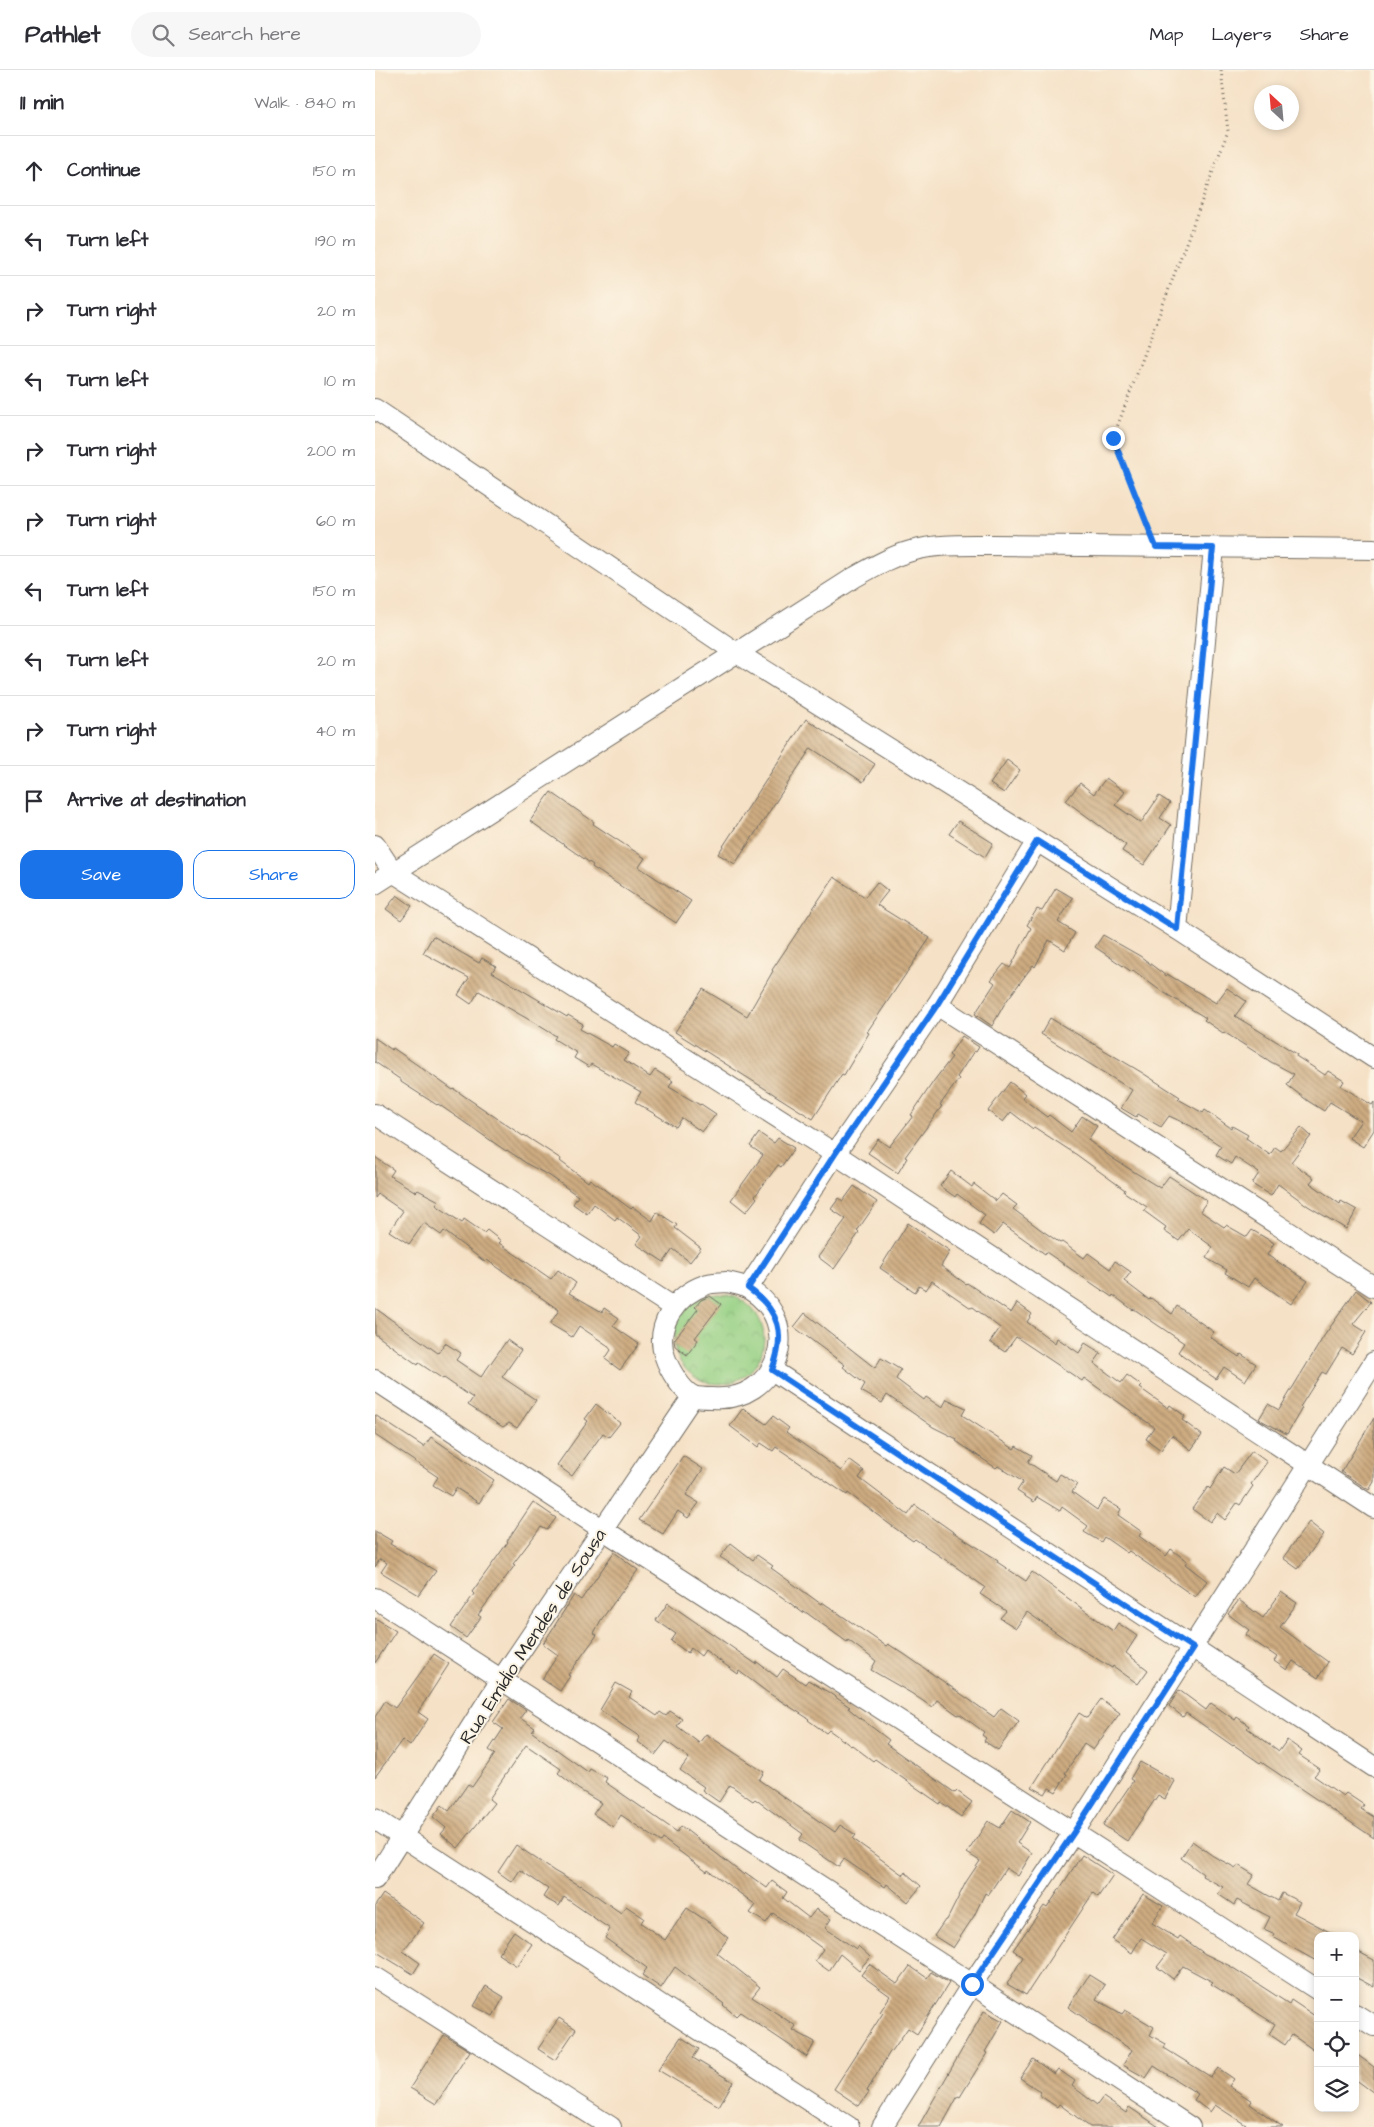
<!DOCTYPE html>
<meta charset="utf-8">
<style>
:root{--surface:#fff;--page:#f7f7f7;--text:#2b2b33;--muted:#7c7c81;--line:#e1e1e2;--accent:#1a73e8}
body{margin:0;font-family:"Architects Daughter",sans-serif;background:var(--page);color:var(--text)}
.controls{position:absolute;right:15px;bottom:15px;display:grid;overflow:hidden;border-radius:10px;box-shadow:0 2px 8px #0003}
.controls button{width:45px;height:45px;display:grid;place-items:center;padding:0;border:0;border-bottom:1px solid var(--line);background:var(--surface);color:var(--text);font:25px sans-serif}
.compass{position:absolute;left:879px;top:15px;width:45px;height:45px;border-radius:50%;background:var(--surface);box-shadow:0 2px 8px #0003;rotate:334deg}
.stop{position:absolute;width:15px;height:15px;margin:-11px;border:4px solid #1a73e8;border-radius:50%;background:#fff}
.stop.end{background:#1a73e8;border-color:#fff;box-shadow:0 1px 5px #0008}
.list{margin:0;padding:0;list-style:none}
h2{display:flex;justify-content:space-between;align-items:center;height:65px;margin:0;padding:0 20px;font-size:21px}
h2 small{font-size:16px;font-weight:400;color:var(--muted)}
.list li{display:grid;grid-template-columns:32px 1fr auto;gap:15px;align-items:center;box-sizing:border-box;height:70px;padding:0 20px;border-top:1px solid var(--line)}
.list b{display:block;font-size:19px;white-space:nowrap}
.list em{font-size:16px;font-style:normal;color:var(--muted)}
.actions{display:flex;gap:10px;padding:15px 20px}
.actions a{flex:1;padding:11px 0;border:1px solid var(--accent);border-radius:15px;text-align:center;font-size:18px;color:var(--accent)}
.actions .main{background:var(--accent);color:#fff}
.icon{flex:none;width:28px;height:28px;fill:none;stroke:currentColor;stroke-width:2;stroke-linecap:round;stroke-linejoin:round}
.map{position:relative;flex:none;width:999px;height:2057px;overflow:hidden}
header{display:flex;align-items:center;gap:30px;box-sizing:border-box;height:70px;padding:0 25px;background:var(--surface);border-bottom:1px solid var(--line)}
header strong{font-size:24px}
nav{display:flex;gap:28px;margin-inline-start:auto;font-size:18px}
.search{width:350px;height:45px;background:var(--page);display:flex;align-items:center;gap:12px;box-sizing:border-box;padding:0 18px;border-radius:28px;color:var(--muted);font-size:19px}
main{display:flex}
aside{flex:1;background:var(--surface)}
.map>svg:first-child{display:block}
.park{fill:url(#park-crowns);stroke:#607e58}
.building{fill:url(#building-back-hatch)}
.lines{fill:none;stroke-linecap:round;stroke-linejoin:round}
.minor-casing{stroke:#726b61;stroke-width:22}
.path{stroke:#726b61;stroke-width:3;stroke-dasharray:1 4;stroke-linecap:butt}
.minor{stroke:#fff;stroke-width:20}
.route{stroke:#1a73e8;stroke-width:6}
.labels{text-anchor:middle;stroke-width:4;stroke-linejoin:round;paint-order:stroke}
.street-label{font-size:19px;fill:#2b2b2b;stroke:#fcf5e5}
</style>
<header>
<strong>Pathlet</strong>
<div class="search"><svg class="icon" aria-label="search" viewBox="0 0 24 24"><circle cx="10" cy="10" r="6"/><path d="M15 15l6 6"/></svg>Search here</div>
<nav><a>Map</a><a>Layers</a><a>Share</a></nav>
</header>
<main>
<aside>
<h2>11 min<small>Walk · 840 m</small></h2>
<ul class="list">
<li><svg class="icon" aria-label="ahead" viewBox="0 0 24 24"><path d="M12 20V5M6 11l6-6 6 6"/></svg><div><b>Continue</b></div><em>150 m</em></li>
<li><svg class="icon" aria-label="left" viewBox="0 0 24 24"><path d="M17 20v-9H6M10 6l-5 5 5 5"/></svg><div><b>Turn left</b></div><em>190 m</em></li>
<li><svg class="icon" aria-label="right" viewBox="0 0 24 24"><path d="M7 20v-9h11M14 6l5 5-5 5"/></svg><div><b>Turn right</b></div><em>20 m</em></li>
<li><svg class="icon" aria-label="left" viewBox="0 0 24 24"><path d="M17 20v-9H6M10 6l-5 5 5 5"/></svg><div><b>Turn left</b></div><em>10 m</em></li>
<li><svg class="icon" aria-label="right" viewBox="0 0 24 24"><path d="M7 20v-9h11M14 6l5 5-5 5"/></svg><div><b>Turn right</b></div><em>200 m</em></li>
<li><svg class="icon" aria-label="right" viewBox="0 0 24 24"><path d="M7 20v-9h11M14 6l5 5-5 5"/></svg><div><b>Turn right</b></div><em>60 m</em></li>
<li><svg class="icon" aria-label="left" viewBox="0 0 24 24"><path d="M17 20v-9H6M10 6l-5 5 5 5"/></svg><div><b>Turn left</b></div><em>150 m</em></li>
<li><svg class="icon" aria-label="left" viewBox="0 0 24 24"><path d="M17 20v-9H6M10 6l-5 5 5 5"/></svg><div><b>Turn left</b></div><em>20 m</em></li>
<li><svg class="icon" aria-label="right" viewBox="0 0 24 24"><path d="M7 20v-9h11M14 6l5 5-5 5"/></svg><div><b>Turn right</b></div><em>40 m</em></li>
<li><svg class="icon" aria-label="arrive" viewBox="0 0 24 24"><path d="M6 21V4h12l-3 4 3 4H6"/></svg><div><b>Arrive at destination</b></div></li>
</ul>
<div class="actions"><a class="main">Save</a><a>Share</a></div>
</aside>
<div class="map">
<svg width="999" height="2057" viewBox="0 0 999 2057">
<defs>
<pattern id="park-crowns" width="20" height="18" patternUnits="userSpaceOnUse" patternTransform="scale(1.25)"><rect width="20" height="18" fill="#96d084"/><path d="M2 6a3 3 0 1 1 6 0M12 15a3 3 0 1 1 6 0" fill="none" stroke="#81b372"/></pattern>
<pattern id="building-back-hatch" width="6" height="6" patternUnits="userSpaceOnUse" patternTransform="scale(1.25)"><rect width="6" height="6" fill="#ceac81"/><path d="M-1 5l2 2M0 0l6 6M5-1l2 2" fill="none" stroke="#a78c6a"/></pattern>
</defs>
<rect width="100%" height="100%" fill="#fcf5e5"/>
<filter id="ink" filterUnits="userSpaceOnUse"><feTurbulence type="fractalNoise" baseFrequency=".02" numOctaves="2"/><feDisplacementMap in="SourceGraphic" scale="10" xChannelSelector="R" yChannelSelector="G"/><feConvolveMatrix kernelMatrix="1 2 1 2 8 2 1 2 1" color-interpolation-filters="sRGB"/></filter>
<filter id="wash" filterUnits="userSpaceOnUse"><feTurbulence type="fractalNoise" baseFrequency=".0096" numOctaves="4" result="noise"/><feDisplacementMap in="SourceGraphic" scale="20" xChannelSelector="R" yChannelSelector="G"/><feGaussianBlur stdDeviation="1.12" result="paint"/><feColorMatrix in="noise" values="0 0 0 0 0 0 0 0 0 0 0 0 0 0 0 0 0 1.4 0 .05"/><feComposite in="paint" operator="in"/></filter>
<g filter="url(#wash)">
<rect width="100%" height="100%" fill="#f5e1c6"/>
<circle class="park" cx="344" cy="1269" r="45"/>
<g id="blocks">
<g class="building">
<path d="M431,649L500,694L488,712L436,678L360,794L343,784Z"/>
<path d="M632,690L645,700L629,723L615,714Z"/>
<path d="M731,708L750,722L740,735L766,753L784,726L795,733L785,748L796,755L769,795L747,781L751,775L691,731L705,713L719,724Z"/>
<path d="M176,722L219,752L218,754L270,788L264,797L316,831L301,853L217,797L218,795L155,751Z"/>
<path d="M583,751L618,773L610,787L574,764Z"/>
<path d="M459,807L490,827L502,812L513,821L502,835L555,868L492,962L494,963L469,1005L467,1004L438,1049L300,962L328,919L372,946L398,901L397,900Z"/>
<path d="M681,818L698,828L683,852L700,863L690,880L674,870L660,897L658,895L630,933L617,956L600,944L620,913L616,910L629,894L635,898L656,858L652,855L662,839L667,841Z"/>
<path d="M22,825L37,836L26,850L11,839Z"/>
<path d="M728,865L765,886L791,906L792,904L841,933L852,918L871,931L860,946L922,984L921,986L950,1005L953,1001L969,1011L966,1016L997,1035L999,1032V1060L988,1077L974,1068L986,1051L955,1032L949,1041L933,1031L912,1015L919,1004L896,992L849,962L848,963L829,950L831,948L783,919L758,900L757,902L720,877Z"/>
<path d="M58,866L104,893L107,888L121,896L117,902L192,947L193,945L208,954L205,959L237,977L239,974L254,983L249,990L275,1007L280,1000L298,1011L294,1017L325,1035L326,1034L341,1044L327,1062L307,1048L301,1057L260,1032L266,1022L216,994L214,997L199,988L202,983L179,969L181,966L158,952L104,921L96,934L83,925L94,908L48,883Z"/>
<path d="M675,948L766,1002L805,1027L803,1029L828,1043L830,1040L856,1058L857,1056L873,1065L871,1068L895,1085L900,1077L906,1081L926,1057L936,1066L916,1092L939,1108L935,1113L965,1134L966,1131L982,1140L971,1159L933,1136L903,1114L896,1126L877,1114L884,1103L860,1087L856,1094L841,1085L846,1076L816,1056L794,1046L786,1057L763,1044L761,1047L746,1038L757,1020L666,964Z"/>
<path d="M587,966L604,977L601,982L599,981L582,1007L584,1009L565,1035L567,1036L530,1087L532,1088L523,1103L493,1083L503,1069L514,1077L538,1046L536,1045L558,1012L577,987L574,985Z"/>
<path d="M0,968L17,980L18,978L78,1020L79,1019L148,1066L149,1065L186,1089L185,1091L213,1112L215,1109L256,1139L258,1137L277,1151L282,1142L302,1155L300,1158L326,1178L315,1192L298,1179L289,1192L261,1174L267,1166L242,1147L240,1150L219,1134L212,1144L198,1134L203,1126L175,1106L154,1095L132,1080L131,1081L63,1034L62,1035L26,1012V1010L0,992Z"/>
<path d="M635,1012L650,1024L647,1028L672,1047L674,1045L696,1062L707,1046L722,1056L713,1070L737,1088L785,1118L794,1106L832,1131L825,1141L849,1157L851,1155L872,1167L877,1160L899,1173L892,1185L933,1211L916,1234L879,1208L873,1217L850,1203L852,1200L831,1188L838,1177L813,1159L804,1171L789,1161L791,1157L769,1141L772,1137L749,1122L750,1120L702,1085L659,1057L658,1059L636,1042L628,1052L613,1041Z"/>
<path d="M384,1063L399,1073L403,1068L419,1078L406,1097L403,1095L380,1126L382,1128L371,1142L356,1130L388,1085L375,1076Z"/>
<path d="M0,1087L19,1100L15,1106L41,1122L43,1120L64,1131L61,1135L87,1153L89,1149L109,1163L112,1160L126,1171L124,1173L176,1209L183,1200L201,1213L194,1223L227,1242L229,1238L244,1248L238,1256L264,1274L245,1300L230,1289L236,1280L232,1275L204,1256L197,1267L175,1254L184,1240L112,1190L110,1192L69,1161L66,1165L49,1153L34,1174L14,1161L28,1141L3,1124L0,1128Z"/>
<path d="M576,1101L597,1117L599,1114L621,1131L627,1124L642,1135L638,1139L665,1159L685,1173L687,1172L709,1188L713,1183L735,1199L740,1191L756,1202L749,1211L774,1230L776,1228L797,1244L802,1236L839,1262L835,1267L864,1287L866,1284L881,1294L870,1311L849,1297L841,1309L803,1282L809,1273L759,1239L758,1240L738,1225L737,1227L671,1182L670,1184L628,1154L619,1165L604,1154L610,1145L582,1124L580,1127L565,1116Z"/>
<path d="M479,1116L502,1132L482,1161L484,1163L459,1199L443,1187L471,1149L456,1139L464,1128L468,1131Z"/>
<path d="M533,1153L575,1181L566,1196L591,1214L592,1213L636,1243L642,1233L657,1244L652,1252L680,1273L682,1268L704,1283L710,1273L726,1283L719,1293L746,1313L752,1305L767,1316L765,1318L793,1338L795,1335L810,1346L807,1350L827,1365L816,1380L797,1365L786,1380L771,1369L779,1357L709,1308L707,1311L641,1267L630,1282L615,1272L625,1258L598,1237L596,1238L557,1211L551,1220L544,1216L540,1222L505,1198Z"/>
<path d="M981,1220L996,1232L978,1254L991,1262L977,1284L967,1278L951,1304L947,1302L925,1337L927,1338L912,1364L884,1349L893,1334L904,1340L949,1266Z"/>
<path d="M335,1226L346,1234L320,1268L323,1270L312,1285L300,1276L299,1270L323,1239L320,1237L326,1230Z"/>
<path d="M0,1238L63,1283L70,1273L86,1283L81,1290L106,1307L132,1270L146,1280L127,1307L161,1330L142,1358L134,1353L128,1357L107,1344L93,1335L98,1328L69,1308L68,1309L44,1293L43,1295L0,1264Z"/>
<path d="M430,1243L500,1298L506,1288L526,1300L521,1309L549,1330L551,1327L567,1338L572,1329L591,1338L587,1345L639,1379L641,1376L657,1385L653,1392L681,1411L685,1404L702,1414L697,1422L722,1440L729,1429L746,1439L743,1445L767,1462L764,1466L791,1486L796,1479L812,1491L810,1494L832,1511L820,1527L754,1481L752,1483L729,1467L726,1472L709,1462L713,1456L687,1437L685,1441L662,1427L659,1432L642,1421L648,1412L623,1396L621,1398L581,1371L582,1369L558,1357L512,1325L507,1333L486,1321L490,1314L468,1297L470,1295L419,1257Z"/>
<path d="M221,1334L245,1353L234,1367L228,1363L197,1406L182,1395L213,1351L210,1349Z"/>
<path d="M368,1338L391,1354L398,1346L414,1358L411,1362L466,1401L474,1390L489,1401L484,1408L533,1445L540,1435L581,1464L623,1490L622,1492L651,1511L657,1502L738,1561L743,1553L762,1566L751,1583L773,1600L763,1614L738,1596L737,1598L696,1573L652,1542L641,1558L625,1548L631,1541L605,1524L610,1517L540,1469L538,1471L517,1456L473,1423L472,1425L401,1377L398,1381L386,1373L383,1377L355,1356Z"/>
<path d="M0,1345L49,1377L56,1367L119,1410L104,1433L81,1418L76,1426L58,1415L63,1407L0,1365Z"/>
<path d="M999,1348V1412L994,1420L966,1402Z"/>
<path d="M877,1381L892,1392L876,1414L878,1416L865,1435L862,1433L850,1450L842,1443L835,1452L817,1439L833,1417L835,1419L849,1397L860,1404Z"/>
<path d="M308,1386L328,1399L311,1425L324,1433L313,1448L303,1441L288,1464L264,1450Z"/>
<path d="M158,1432L181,1448L172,1460L166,1457L138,1494L140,1495L103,1545L106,1547L91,1568L76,1557L99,1524L97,1522L133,1472L132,1471Z"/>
<path d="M934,1452L949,1464L923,1499L908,1488Z"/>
<path d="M0,1461L17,1471L15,1474L61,1501L44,1525L6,1502L12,1493L5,1489L0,1497Z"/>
<path d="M356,1473L378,1490L382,1485L398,1496L396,1498L446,1534L447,1532L511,1576L513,1574L529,1584L619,1647L626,1638L644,1651L623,1680L609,1671L611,1668L607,1665L609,1662L585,1644L583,1645L562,1630L557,1637L536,1623L496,1600L501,1591L473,1570L472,1572L429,1541L428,1543L407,1527L345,1487Z"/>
<path d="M239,1482L263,1500L226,1550L219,1563L222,1565L193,1605L195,1606L185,1621L167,1609L183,1585L168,1574L199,1525L206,1530Z"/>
<path d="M906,1522L922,1533L905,1557L953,1592L943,1608L918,1591L912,1600L899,1591L902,1587L870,1565L874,1560L853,1544L864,1530L888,1548Z"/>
<path d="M293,1533L381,1594L382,1592L402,1607L408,1599L430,1614L433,1610L453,1622L475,1637L473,1638L485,1648L514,1670L511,1674L580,1723L582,1721L597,1732L586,1747L566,1732L565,1734L500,1689L498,1691L477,1675L476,1676L454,1660L451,1663L433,1650L434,1649L392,1622L364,1601L363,1604L330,1580L326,1586L316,1578L313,1583L296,1571L301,1564L281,1550Z"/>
<path d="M0,1548L21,1561L0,1593Z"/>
<path d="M59,1584L74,1594L43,1642L53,1649L35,1676L27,1670L0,1707V1647L10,1631L20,1638Z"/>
<path d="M241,1613L257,1622L254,1627L282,1646L285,1642L291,1646L295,1641L307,1649L302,1656L324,1673L331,1664L389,1702L384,1710L460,1762L465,1755L481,1765L478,1769L528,1805L530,1802L546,1816L533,1832L512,1814L510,1817L469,1789L464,1797L424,1770L428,1764L380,1729L378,1731L355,1715L344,1732L327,1720L329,1717L305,1700L314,1688L291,1671L280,1685L262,1671L265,1667L225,1640Z"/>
<path d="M804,1620L831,1640L836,1633L860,1650L862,1647L874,1656L872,1658L904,1681L912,1670L927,1681L924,1685L945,1699L939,1706L968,1726L971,1723L989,1735L986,1739L999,1747V1768L886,1692L885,1693L859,1675L858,1676L811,1643L808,1647L794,1636Z"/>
<path d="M134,1629L151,1640L145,1648L160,1658L157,1662L213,1702L215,1699L232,1708L230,1712L302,1762L306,1756L369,1805L371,1803L392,1818L397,1811L412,1822L408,1828L434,1848L441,1839L456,1849L450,1858L481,1879L483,1876L495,1887L484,1900L465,1884L454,1901L440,1891L448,1879L398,1843L391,1853L375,1843L381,1835L333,1800L332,1802L288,1769L286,1772L246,1745L238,1757L218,1744L226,1733L203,1719L183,1703L186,1699L151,1675L114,1729L119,1733L83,1778L66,1764L71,1758L58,1747L67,1735L74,1741L93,1714L97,1717L120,1684L114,1680L128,1659L118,1652Z"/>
<path d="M726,1629L745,1643L718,1680L709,1674L690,1703L692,1704L681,1722L674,1718L670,1724L657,1717L704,1643L712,1648Z"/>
<path d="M765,1692L800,1711L790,1729L783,1725L752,1771L728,1755L758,1711L755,1709Z"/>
<path d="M637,1740L655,1752L642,1773L657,1783L643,1806L631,1798L613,1825L610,1823L599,1846L578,1878L559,1866L570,1850H572L591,1812L605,1791L592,1783L613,1751L625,1758Z"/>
<path d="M817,1771L838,1786L861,1798L863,1795L879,1805L873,1814L903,1831L907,1823L925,1832L919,1843L962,1866H943V1892L898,1867L900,1864L889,1859L895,1847L862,1830L859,1835L843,1824L848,1817L827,1806L828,1804L806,1788Z"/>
<path d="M141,1775L179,1801L205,1816L206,1815L246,1843L251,1836L269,1848L266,1853L290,1870L312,1838L335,1853L353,1868L342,1883L385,1917L377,1927L421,1956L418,1960L440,1972L432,1987L365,1942L361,1946L348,1935L349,1934L300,1897L286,1918L267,1905L272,1898L230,1868L235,1859L189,1827L184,1836L168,1827L173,1819L145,1800L137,1812L123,1802Z"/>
<path d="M707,1785L738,1805L723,1827L718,1823L651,1925L632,1914L648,1887L638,1880L669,1836L672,1838Z"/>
<path d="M8,1824L49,1853L28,1881L45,1893L38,1904L0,1881V1836Z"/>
<path d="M768,1824L788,1836L777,1853L803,1869L805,1866L830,1884L855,1896L914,1934L916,1930L943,1948V1983L917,1965L910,1975L894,1964L900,1954L836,1914L838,1912L808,1896L798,1909L782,1897L792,1884L766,1868L757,1883L737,1870Z"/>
<path d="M139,1861L157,1874L142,1896L123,1884Z"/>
<path d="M980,1880L999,1890V1917L980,1907Z"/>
<path d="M494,1894L522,1914L535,1896L552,1908L556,1902L574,1913L542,1964L533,1958L517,1981L516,1980L492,2021L494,2022L484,2036L459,2019L508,1943L505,1942L515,1926L486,1905Z"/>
<path d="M714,1905L730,1915L721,1929L747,1944L750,1940L779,1957L775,1965L791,1974L789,1978L836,2007L843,1998L859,2009L854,2016L877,2031L875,2034L908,2057H874L840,2035L835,2042L819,2030L823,2024L779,1996L771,2008L748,1995L757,1980L711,1951L712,1950L693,1937Z"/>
<path d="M111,1916L129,1927L118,1946L99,1936Z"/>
<path d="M609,1941L628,1951L610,1982L612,1983L585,2027L583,2026L566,2057H543Z"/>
<path d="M184,1948L201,1959L180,1990L163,1979Z"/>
<path d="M69,1965L95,1981L61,2034L35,2018Z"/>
<path d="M306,1967L324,1979L318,1988L358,2012L344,2036L283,2000Z"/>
<path d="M980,1983L999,1997V2023L980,2009Z"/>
<path d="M658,1989L679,2004L683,1999L700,2011L697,2016L722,2035L728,2027L751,2043L754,2037L784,2057H715L684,2034L682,2037L664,2025L666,2022L645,2008Z"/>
</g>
</g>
</g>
<g filter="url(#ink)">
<use href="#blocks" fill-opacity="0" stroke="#726b61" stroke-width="1"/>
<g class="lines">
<defs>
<g id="minor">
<path d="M0,339L362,583L802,859L999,988"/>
<path d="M0,775L18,802L460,1084L999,1438"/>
<path d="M0,814L480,507C498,497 517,486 536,481C561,474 588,475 614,475L999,479"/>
<path d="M802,859L839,478"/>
<path d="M562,935L999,1217"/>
<path d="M0,1044L298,1237"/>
<path d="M352,1212C359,1214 368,1215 374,1219C431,1253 402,1334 337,1328C332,1328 324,1328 318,1326C306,1320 294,1299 290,1287C279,1256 301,1225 330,1215C336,1212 345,1213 352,1212Z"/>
<path d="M373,1218L460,1084L562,935L662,771"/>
<path d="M397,1300L999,1697"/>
<path d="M0,1310L227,1459L943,1920"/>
<path d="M0,1528L597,1914L815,2057"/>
<path d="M0,1749L474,2057"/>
<path d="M0,1809L126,1610L318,1326"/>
<path d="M0,1907L236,2057"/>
<path d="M980,1944L999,1956"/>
<path d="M507,2057L597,1914L699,1762L999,1292"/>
</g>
</defs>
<use href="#minor" class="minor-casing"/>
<path class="path" d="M774,458L738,368L853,61L846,0"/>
<use href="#minor" class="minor"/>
</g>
</g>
<g class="lines" filter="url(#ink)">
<path class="route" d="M597,1914L699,1762L818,1578L397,1300C411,1264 405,1241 373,1218L460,1084L562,935L662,771L802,859L838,478L781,477L738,368"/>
</g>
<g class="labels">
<g class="street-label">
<text transform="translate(157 1566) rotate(-57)" y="7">Rua Emídio Mendes de Sousa</text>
</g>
</g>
</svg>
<div class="controls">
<button>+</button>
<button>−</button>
<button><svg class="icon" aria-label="locate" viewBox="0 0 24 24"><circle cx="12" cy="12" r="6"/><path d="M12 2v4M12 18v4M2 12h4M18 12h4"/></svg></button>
<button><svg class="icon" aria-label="layers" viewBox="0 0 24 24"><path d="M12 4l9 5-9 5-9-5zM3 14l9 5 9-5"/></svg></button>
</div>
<svg class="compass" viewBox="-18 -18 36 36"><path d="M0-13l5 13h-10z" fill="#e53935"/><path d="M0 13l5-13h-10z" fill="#7c7c81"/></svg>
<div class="stop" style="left:597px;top:1914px"></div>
<div class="stop end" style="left:738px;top:368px"></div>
</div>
</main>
